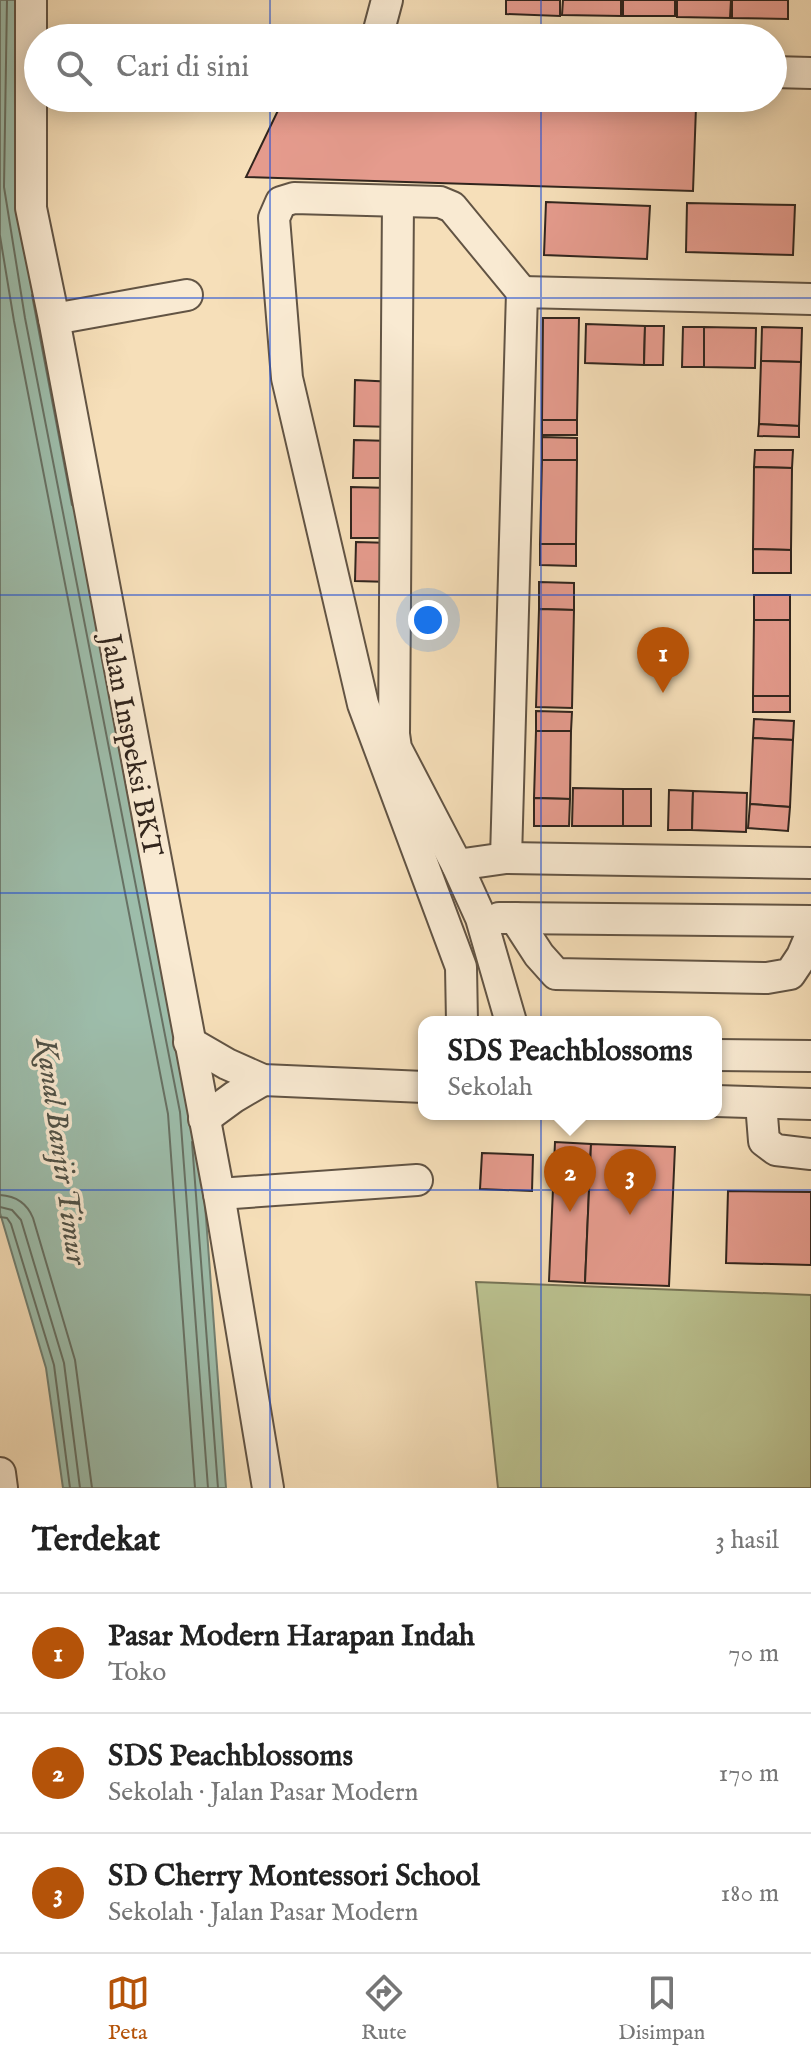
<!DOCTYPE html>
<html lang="id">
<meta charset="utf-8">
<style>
:root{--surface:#fff;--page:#f2f2f2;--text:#222;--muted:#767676;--line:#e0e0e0;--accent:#b45309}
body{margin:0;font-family:"IM FELL English",serif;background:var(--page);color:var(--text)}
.you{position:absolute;left:428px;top:620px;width:28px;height:28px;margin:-20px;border:6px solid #fff;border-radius:50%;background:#1a73e8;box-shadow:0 0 0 12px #1a73e833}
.badge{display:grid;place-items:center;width:52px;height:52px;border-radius:50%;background:var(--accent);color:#fff;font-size:26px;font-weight:700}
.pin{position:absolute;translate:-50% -66px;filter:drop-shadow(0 2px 4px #0008)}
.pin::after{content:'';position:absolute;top:42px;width:28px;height:24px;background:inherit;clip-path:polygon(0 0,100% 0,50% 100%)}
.popup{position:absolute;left:418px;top:1016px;width:304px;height:104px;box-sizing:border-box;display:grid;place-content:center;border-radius:16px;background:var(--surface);filter:drop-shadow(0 2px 6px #0005);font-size:26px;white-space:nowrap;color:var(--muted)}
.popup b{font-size:30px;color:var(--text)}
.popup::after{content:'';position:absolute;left:50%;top:100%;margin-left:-16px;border:16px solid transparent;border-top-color:var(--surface)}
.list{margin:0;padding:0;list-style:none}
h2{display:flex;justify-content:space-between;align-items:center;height:104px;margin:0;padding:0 32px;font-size:34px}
h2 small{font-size:26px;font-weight:400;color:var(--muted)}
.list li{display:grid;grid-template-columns:52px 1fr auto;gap:24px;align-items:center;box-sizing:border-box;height:120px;padding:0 32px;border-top:2px solid var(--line)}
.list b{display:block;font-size:30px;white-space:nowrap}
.list p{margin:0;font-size:26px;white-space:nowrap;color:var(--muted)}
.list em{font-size:26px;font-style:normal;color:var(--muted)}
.icon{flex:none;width:44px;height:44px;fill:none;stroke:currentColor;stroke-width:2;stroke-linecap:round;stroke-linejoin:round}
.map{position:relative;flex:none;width:811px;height:1488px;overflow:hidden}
.search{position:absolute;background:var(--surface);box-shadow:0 4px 20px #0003;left:24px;right:24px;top:24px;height:88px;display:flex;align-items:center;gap:20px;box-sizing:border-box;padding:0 28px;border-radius:44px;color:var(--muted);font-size:30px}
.sheet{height:464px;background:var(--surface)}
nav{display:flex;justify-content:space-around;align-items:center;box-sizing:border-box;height:112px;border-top:2px solid var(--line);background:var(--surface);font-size:22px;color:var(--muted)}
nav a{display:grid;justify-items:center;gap:4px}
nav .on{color:var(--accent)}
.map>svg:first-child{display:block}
.green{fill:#bbc290;stroke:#767456;stroke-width:2}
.water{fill:#9dbdab;stroke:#728072;stroke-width:2}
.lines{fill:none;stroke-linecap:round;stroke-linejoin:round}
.shore{stroke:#677164;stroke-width:2}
.building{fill:#e59b8d;stroke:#31251d;stroke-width:2}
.minor-casing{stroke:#625444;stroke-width:34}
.minor{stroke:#f9ead2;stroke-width:30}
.grid{fill:none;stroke:#1d4ed8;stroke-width:2;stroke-opacity:0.55}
.labels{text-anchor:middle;stroke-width:7;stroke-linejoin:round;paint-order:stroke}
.street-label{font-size:28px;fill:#31251d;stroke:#f9ead2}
.water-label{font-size:30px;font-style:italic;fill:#515348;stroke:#f9ead2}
</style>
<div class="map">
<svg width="811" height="1488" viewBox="0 0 811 1488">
<rect width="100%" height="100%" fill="#f6dfb9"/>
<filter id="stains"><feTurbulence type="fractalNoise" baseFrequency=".0025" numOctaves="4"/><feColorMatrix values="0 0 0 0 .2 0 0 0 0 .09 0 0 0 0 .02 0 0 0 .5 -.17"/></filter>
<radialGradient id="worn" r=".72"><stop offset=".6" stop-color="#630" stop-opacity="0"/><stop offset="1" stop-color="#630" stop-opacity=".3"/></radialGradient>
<path class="green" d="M476,1282L811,1295V1488H498Z"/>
<path class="water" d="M0,0H25L22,186L198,1110L226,1488H63L46,1368L0,1213Z"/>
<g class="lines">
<g class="shore">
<path d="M7,0L4,187L25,318L180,1112L208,1488"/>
<path d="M0,236L14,321L168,1114L195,1488"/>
<path d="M32,295L72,505"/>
<path d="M192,1142L218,1488"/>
<path d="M0,1195C16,1196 27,1203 33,1218L75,1360L92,1488"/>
<path d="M0,1207L12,1210L21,1220L64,1363L80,1488"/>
<path d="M0,1217L7,1218L11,1224L54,1365L70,1488"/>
</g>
</g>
<g class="building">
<path d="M506,0H560V16L506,14Z"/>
<path d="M563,0H621V16L562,15Z"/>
<rect x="623" y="0" width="52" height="16"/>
<path d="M677,0H731L730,18L677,17Z"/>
<path d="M732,0H788V19L732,18Z"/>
<path d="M284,98H440L696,107L693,191L246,177Z"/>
<path d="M546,202L650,206L647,259L544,255Z"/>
<path d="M687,203L795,205L793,255L686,252Z"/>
<path d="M543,318H579L577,420H542Z"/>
<path d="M586,324L645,326L644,365L585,363Z"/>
<path d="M645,326H664L663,365H644Z"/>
<path d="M683,327H704V367H682Z"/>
<path d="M704,327L756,328L755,368L704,367Z"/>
<path d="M762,327L802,328L801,362L761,361Z"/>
<path d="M761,361L801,362L799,426L759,424Z"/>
<path d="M355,380L395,382L393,427L354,426Z"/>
<rect x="542" y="420" width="35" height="15"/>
<path d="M759,424L799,426V437L758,436Z"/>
<path d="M542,437L577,438V460H542Z"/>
<path d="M354,440L391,441V478H353Z"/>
<path d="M755,450H793L792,468L754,467Z"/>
<path d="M542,460H577L576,544H540Z"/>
<path d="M754,467L792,468L791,550L753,549Z"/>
<path d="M351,487L391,488L390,538H351Z"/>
<path d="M356,542L392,543L391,582L355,581Z"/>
<path d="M540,544H576V566L540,565Z"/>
<path d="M753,549L791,550V573H753Z"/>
<path d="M539,582L574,583V610L539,609Z"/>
<rect x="754" y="595" width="36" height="25"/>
<path d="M539,609L574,610L572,708L536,707Z"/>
<path d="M754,620H790V696H753Z"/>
<rect x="753" y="696" width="37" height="16"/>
<path d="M536,711L572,712L571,731H536Z"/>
<path d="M754,719L794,721L793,740L753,738Z"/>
<path d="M536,731H571L570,799L534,798Z"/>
<path d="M753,738L793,740L790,807L750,804Z"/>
<path d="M573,788L623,789V826H572Z"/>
<rect x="623" y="789" width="28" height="37"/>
<path d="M669,790L693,791L692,830H668Z"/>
<path d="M693,791L747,793L746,832L692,830Z"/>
<path d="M534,798L570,799L569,826H534Z"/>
<path d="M750,804L790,807L788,831L748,828Z"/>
<path d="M555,1142L591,1144L585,1283L549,1281Z"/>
<path d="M591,1144L675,1147L669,1286L585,1283Z"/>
<path d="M482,1153L533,1155L532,1191L480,1189Z"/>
<path d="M728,1191L811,1192V1265L726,1263Z"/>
</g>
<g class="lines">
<defs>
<g id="minor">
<path d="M31,0V208L54,319L219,1194L268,1488"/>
<path d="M378,38L379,30L387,0"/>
<path d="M773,72L811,73"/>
<path d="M398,201L394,734L396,748L457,865L481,918L511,1022"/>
<path d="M54,319L187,295"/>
<path d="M506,858L522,292L811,299"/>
<path d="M457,865L506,858L811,863"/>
<path d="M499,918L811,921"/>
<path d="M515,918L539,955L556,974L767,978L790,974L802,956L811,935"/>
<path d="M462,1022L461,967L363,704L287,378L274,218L281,202L294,198L440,202L452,207L522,292"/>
<path d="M189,1042L227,1064L263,1080L424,1087"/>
<path d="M716,1055L811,1056"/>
<path d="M716,1101L811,1104"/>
<path d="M761,1103L764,1141L776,1150L811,1154"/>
<path d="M204,1119L234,1097L263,1080"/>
<path d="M219,1194L417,1180"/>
<path d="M0,1473L2,1488"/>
</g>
</defs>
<use href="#minor" class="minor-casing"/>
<use href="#minor" class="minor"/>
</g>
<path class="grid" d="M270,0V38M541,0V38M270,98V1488M541,98V1488M0,298H811M0,595H811M0,893H811M0,1190H811"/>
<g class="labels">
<g class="street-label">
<text transform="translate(133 745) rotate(79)" y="10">Jalan Inspeksi BKT</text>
</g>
<g class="water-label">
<text transform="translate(62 1151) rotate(82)" y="10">Kanal Banjir Timur</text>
</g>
</g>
<rect width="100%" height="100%" filter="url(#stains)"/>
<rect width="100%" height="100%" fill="url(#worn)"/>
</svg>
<div class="you"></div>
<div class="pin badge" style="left:663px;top:693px">1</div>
<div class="pin badge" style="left:570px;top:1212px">2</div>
<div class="popup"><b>SDS Peachblossoms</b>Sekolah</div>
<div class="pin badge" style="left:630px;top:1215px">3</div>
<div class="search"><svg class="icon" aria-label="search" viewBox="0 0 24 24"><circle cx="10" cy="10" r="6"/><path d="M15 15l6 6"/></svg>Cari di sini</div>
</div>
<section class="sheet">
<h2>Terdekat<small>3 hasil</small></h2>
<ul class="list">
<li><span class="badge">1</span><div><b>Pasar Modern Harapan Indah</b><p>Toko</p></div><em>70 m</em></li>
<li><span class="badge">2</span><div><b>SDS Peachblossoms</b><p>Sekolah · Jalan Pasar Modern</p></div><em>170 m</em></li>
<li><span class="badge">3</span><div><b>SD Cherry Montessori School</b><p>Sekolah · Jalan Pasar Modern</p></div><em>180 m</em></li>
</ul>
</section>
<nav>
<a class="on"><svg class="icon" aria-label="map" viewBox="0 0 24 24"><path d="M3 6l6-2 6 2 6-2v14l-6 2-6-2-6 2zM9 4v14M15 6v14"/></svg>Peta</a>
<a><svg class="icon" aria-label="directions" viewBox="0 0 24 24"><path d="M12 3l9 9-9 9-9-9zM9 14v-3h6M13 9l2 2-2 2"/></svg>Rute</a>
<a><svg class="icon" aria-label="saved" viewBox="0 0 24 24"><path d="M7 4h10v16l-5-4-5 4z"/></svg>Disimpan</a>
</nav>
